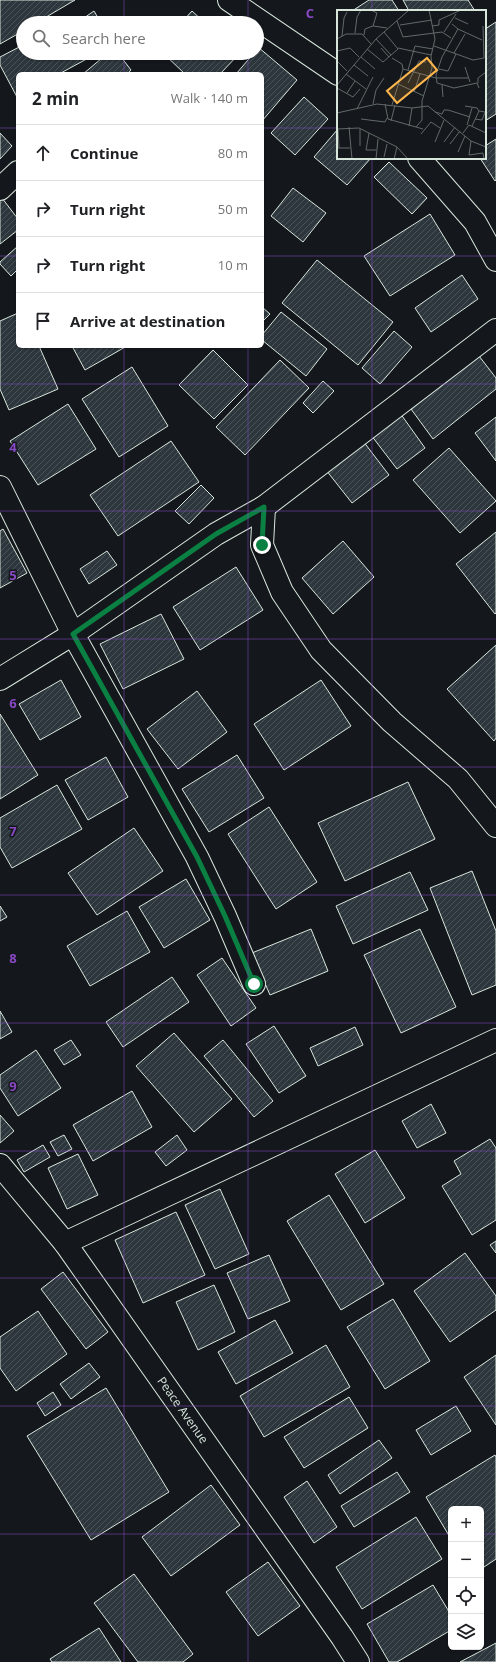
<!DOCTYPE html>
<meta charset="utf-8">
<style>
:root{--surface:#fff;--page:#f6f6f6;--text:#202124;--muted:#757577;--line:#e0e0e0}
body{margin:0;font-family:"Open Sans",sans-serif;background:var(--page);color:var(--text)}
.controls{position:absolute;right:12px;bottom:12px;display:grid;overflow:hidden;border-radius:6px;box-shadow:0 1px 3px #0004}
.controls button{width:36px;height:36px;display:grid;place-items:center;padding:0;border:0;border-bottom:1px solid var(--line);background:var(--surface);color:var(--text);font:20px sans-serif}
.stop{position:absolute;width:12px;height:12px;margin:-9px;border:3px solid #0b8043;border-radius:50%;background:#fff}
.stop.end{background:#0b8043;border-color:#fff;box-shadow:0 1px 4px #0008}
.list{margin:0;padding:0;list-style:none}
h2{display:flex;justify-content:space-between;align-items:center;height:52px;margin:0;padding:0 16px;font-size:17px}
h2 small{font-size:13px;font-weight:400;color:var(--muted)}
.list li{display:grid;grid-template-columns:26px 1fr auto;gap:12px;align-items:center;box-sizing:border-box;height:56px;padding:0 16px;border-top:1px solid var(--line)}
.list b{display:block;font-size:15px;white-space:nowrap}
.list em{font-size:13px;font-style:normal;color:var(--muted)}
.icon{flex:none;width:22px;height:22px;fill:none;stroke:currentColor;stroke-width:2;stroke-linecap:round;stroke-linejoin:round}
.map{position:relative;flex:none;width:496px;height:1662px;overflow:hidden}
.search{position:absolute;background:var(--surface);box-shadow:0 1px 3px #0004;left:16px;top:16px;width:248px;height:44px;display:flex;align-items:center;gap:10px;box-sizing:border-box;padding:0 14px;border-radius:22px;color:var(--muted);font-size:15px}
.panel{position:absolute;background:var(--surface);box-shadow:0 1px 3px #0004;left:16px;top:72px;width:248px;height:276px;border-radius:6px}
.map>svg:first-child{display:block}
.building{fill:url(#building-hatch);stroke:#d8e6dc}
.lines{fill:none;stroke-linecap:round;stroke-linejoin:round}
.street-casing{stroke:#d8e6dc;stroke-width:24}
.street{stroke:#14181c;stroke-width:22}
.route{stroke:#0b8043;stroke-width:5}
.grid{fill:none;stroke:#8948c3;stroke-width:1;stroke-opacity:0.55}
.labels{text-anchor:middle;stroke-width:3;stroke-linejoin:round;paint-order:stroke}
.street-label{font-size:12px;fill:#d8e6dc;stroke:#14181c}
.inset-road{fill:none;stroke:#626a69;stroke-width:1}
.view{fill:#ffb74d;fill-opacity:0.15;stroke:#ffb74d;stroke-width:2}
.inset-edge{fill:none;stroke:#d8e6dc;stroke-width:2}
.grid-label{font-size:13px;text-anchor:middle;font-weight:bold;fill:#8948c3;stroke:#14181c;stroke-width:3;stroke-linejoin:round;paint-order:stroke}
</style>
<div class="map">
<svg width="496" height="1662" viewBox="0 0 496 1662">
<defs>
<pattern id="building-hatch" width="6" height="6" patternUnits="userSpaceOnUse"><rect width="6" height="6" fill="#2c363c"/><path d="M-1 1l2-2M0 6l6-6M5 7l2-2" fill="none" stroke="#4a5358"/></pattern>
</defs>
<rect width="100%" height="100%" fill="#14181c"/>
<g class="building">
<path d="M0,0H75L36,23H23V31L0,44Z"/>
<path d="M369,0H392L399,11H352Z"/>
<path d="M403,0H468L475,11H409Z"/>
<path d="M94,11L101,23H82L81,20Z"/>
<path d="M192,11L205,23H181Z"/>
<path d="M74,17L77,23H63Z"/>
<path d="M496,22V114L485,121V29Z"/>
<path d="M23,45V53H93L94,55L59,74H18V96L17,97L0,65V57Z"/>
<path d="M258,47L297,80L262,121V74H236L254,53H257Z"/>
<path d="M108,53H118L131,70L127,74H83Z"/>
<path d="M163,53H236L238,55L220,74H185Z"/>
<path d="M304,97L328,119L295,155L271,133Z"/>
<path d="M338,129V158H371L347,185L314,157Z"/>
<path d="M0,133L12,146L0,159Z"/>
<path d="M496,139V180L495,181L480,158H485V146Z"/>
<path d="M389,162L427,198L412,214L374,177Z"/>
<path d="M293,188L326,213L303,242L271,216Z"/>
<path d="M2,198L18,219V230L0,244V199Z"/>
<path d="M430,214L455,255L390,296L364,256Z"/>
<path d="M18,246V269L11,276L0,264V262Z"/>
<path d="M317,260L393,322L358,365L282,303Z"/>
<path d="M462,275L478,299L431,332L415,308Z"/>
<path d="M262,307L270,314L262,322Z"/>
<path d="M281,312L327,349L306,376L262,340V335Z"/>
<path d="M18,313V346H39L58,389L9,410L0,389V321Z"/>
<path d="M394,331L412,347L380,384L362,368Z"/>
<path d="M72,346H127L85,370Z"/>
<path d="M213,350L248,385L214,419L179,385Z"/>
<path d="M479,356L496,378V389L433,439L411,409Z"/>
<path d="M280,360L309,388L245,455L216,427Z"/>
<path d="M132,367L168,426L119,457L82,399Z"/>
<path d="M323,381L334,391L313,413L303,403Z"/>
<path d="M68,404L96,449L38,485L10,441Z"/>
<path d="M400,413L425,448L397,469L371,435Z"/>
<path d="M496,417V461L475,433Z"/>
<path d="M171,441L199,482L118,536L90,495Z"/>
<path d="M363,441L389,475L352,503L326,470Z"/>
<path d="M449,448L496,501L460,533L413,480Z"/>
<path d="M201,485L214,498L189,524L175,511Z"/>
<path d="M3,529L27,573L0,588V531Z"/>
<path d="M496,532V613L495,614L456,564Z"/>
<path d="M343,541L374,577L333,614L302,578Z"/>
<path d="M107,551L117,565L89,584L80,569Z"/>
<path d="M236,567L263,610L200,650L173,607Z"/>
<path d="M161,614L184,659L123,689L100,644Z"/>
<path d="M496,645V738L494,741L447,689Z"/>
<path d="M61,680L81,717L40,740L19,704Z"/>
<path d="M321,680L351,726L284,770L254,724Z"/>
<path d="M197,691L227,732L178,769L147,729Z"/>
<path d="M0,714L38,775L0,799Z"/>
<path d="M237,755L264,798L209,832L182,789Z"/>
<path d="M106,757L128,797L88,820L65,780Z"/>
<path d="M408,782L435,839L345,881L318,823Z"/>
<path d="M57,785L82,829L12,868L0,847V818Z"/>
<path d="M269,807L317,882L276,909L228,834Z"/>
<path d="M134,828L163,871L97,915L68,873Z"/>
<path d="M472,871L496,931V985L472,995L430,888Z"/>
<path d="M410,872L428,910L353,944L336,906Z"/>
<path d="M186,879L210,920L164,948L139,907Z"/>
<path d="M0,906L7,917L0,921Z"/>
<path d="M127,911L150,952L90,986L67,946Z"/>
<path d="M311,929L328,971L270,995L252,953Z"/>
<path d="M420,929L456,1007L401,1033L364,955Z"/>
<path d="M222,958L256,1008L231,1026L197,975Z"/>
<path d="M172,977L189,1002L123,1047L106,1022Z"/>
<path d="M0,1011L12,1032L0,1039Z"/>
<path d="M274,1026L306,1076L279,1093L246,1044Z"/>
<path d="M355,1027L363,1045L318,1066L310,1048Z"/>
<path d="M174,1033L232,1099L194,1132L136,1066Z"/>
<path d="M71,1040L81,1055L64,1065L54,1050Z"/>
<path d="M223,1040L273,1101L254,1117L204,1056Z"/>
<path d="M36,1050L61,1088L18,1116L0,1088V1075Z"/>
<path d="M132,1091L152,1127L93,1161L73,1125Z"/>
<path d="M431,1104L446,1133L417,1148L402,1121Z"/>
<path d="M0,1115L14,1131L0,1143Z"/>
<path d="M64,1135L72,1149L58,1156L50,1142Z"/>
<path d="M177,1135L187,1150L166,1166L155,1152Z"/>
<path d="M490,1139L496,1148V1220L472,1235L442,1186L461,1174L454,1161Z"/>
<path d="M43,1145L50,1157L24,1172L17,1160Z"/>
<path d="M375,1150L405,1198L365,1223L335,1174Z"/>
<path d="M78,1154L98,1195L67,1209L48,1168Z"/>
<path d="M220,1189L249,1254L215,1269L185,1205Z"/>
<path d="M329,1195L384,1284L341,1310L287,1221Z"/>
<path d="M176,1212L205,1275L143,1303L115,1240Z"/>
<path d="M496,1241V1253L490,1245Z"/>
<path d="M465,1253L496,1296V1310L450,1342L414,1291Z"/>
<path d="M269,1255L290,1301L248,1319L227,1273Z"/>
<path d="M63,1272L108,1332L86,1349L41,1289Z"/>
<path d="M214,1285L235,1332L198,1350L176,1302Z"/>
<path d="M393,1299L430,1361L385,1389L347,1327Z"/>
<path d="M38,1311L67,1354L16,1391L0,1368V1337Z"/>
<path d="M275,1320L293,1353L236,1384L218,1352Z"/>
<path d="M326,1345L350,1387L264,1437L240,1396Z"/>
<path d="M496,1355V1425L464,1377Z"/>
<path d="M89,1363L100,1377L71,1399L60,1384Z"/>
<path d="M106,1388L169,1492L91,1540L27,1436Z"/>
<path d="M53,1392L61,1405L45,1416L37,1403Z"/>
<path d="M349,1397L368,1428L304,1468L284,1437Z"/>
<path d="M456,1406L471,1431L431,1455L416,1430Z"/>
<path d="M379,1440L392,1458L340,1494L328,1475Z"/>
<path d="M495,1455L496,1457V1559L481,1569V1509H451V1539L426,1497Z"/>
<path d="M397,1472L410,1492L354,1527L341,1506Z"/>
<path d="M307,1481L337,1527L314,1543L284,1497Z"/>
<path d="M211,1485L240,1525L171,1576L142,1537Z"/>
<path d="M416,1517L442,1559L362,1609L336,1567Z"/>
<path d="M268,1562L300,1606L258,1636L226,1592Z"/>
<path d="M134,1574L193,1654L183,1662H138L94,1603Z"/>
<path d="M433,1585L451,1615V1630L397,1662H389L367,1624Z"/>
<path d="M99,1628L121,1662H52L50,1659Z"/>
<path d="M496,1643V1662H460Z"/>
</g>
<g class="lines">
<defs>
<g id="street">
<path d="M229,0L338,74"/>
<path d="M419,158L475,222L496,260"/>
<path d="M0,189L18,172"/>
<path d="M0,487L73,634L197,857L225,916L254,984"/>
<path d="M264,507L262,545L282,592L321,650L392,722L458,779L496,826"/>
<path d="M0,679L73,634L216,534L264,507L496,330"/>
<path id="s1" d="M0,1165L65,1243L342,1637L358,1662"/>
<path d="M65,1243L496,1040"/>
</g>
</defs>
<use href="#street" class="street-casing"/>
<use href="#street" class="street"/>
</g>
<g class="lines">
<path class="route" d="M254,984L225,916L197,857L73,634L216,534L264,507L262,545"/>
</g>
<path class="grid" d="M124,0V23M248,0V23M372,0V11M124,53V74M248,53V74M0,128H18M262,128H338M485,128H496M372,158V1662M0,256H18M262,256H496M124,346V1662M248,346V1662M0,384H496M0,511H496M0,639H496M0,767H496M0,895H496M0,1023H496M0,1151H496M0,1278H496M0,1406H496M0,1534H451M481,1534H496"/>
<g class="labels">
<g class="street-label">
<text dy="4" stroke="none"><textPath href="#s1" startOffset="306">Peace Avenue</textPath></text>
</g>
</g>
<g transform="translate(337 10)">
<rect width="149" height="149" fill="#14181c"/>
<path class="inset-road" d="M34,0L40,3L36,16M118,8L131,14M60,11L66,27L105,22L114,28M115,14L121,19L105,47L99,65L100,73L117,78L140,73L142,78M63,15L95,10M95,16L102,15V10L124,0M121,19L145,30M107,22L119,4M18,23L20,7L24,0M27,25L28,19L36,16L50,18M5,26L7,8L10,2M0,29L9,24H25L34,34M39,29L54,45M97,36L136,50L147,48L146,16M44,38L52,47M61,38L94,45M30,39L46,52L61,39L47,22M0,41L13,38L22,47M117,43L128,24M24,47L38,59M55,48L65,54L66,59M0,51L10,61M17,55L31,66M128,57L133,72M66,59L99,68H131M102,59L111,61L119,44M71,60L78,36L96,39M9,64L29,79M71,73L82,51L89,52M141,73V68L149,62M61,74L87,86M0,75L39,29L72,0M105,75L106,87M0,78L16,87L23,79M77,82L83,64M10,83L18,71M36,94L39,80L47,68M48,94L51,109L86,119M55,95L66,59M128,96L140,98L142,101M20,99L36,67M98,102L105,104L107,100H111L133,107M0,103L40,94L75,98L91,96L134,131L149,137M24,109L48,112L50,108M138,109L145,110L149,100M54,111L58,95M130,115L135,98M72,116L75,98M135,116L142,101L148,102M12,117L15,149M79,117L85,110V91L95,58L94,46L98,29L92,0M0,119L22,118L60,137L71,149M1,119L2,138M32,123L29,140H39M126,123L132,115L149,123M84,124L94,112L103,118M134,131L132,145L146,143L147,149M98,132L107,110M107,132L118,117M113,134L123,121M23,136V119M0,138H13M121,142L128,126M47,147L50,134M39,149L41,129M57,149L60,137"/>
<path class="view" d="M90,48L100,60L60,93L50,81Z"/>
<rect width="149" height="149" class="inset-edge"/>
</g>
<g class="grid-label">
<text x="310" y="18">C</text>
<text x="13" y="452">4</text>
<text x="13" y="580">5</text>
<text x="13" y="708">6</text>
<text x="13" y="836">7</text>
<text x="13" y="963">8</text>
<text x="13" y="1091">9</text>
</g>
</svg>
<div class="controls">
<button>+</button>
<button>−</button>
<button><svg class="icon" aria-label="locate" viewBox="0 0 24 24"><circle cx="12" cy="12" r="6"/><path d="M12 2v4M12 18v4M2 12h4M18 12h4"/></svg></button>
<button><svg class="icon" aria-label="layers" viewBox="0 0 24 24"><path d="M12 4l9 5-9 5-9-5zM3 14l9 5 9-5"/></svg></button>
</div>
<div class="stop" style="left:254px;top:984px"></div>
<div class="stop end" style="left:262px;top:545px"></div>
<div class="search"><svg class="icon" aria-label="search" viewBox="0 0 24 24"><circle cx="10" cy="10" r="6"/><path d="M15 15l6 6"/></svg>Search here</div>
<section class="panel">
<h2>2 min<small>Walk · 140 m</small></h2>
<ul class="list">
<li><svg class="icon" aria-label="ahead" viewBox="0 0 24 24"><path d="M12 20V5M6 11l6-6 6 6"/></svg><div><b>Continue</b></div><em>80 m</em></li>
<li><svg class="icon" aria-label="right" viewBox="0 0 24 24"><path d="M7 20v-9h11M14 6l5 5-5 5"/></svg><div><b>Turn right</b></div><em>50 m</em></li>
<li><svg class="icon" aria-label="right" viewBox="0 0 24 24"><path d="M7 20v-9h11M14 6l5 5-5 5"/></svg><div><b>Turn right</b></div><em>10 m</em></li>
<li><svg class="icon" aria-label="arrive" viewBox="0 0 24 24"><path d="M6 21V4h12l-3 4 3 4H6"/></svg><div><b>Arrive at destination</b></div></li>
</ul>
</section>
</div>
